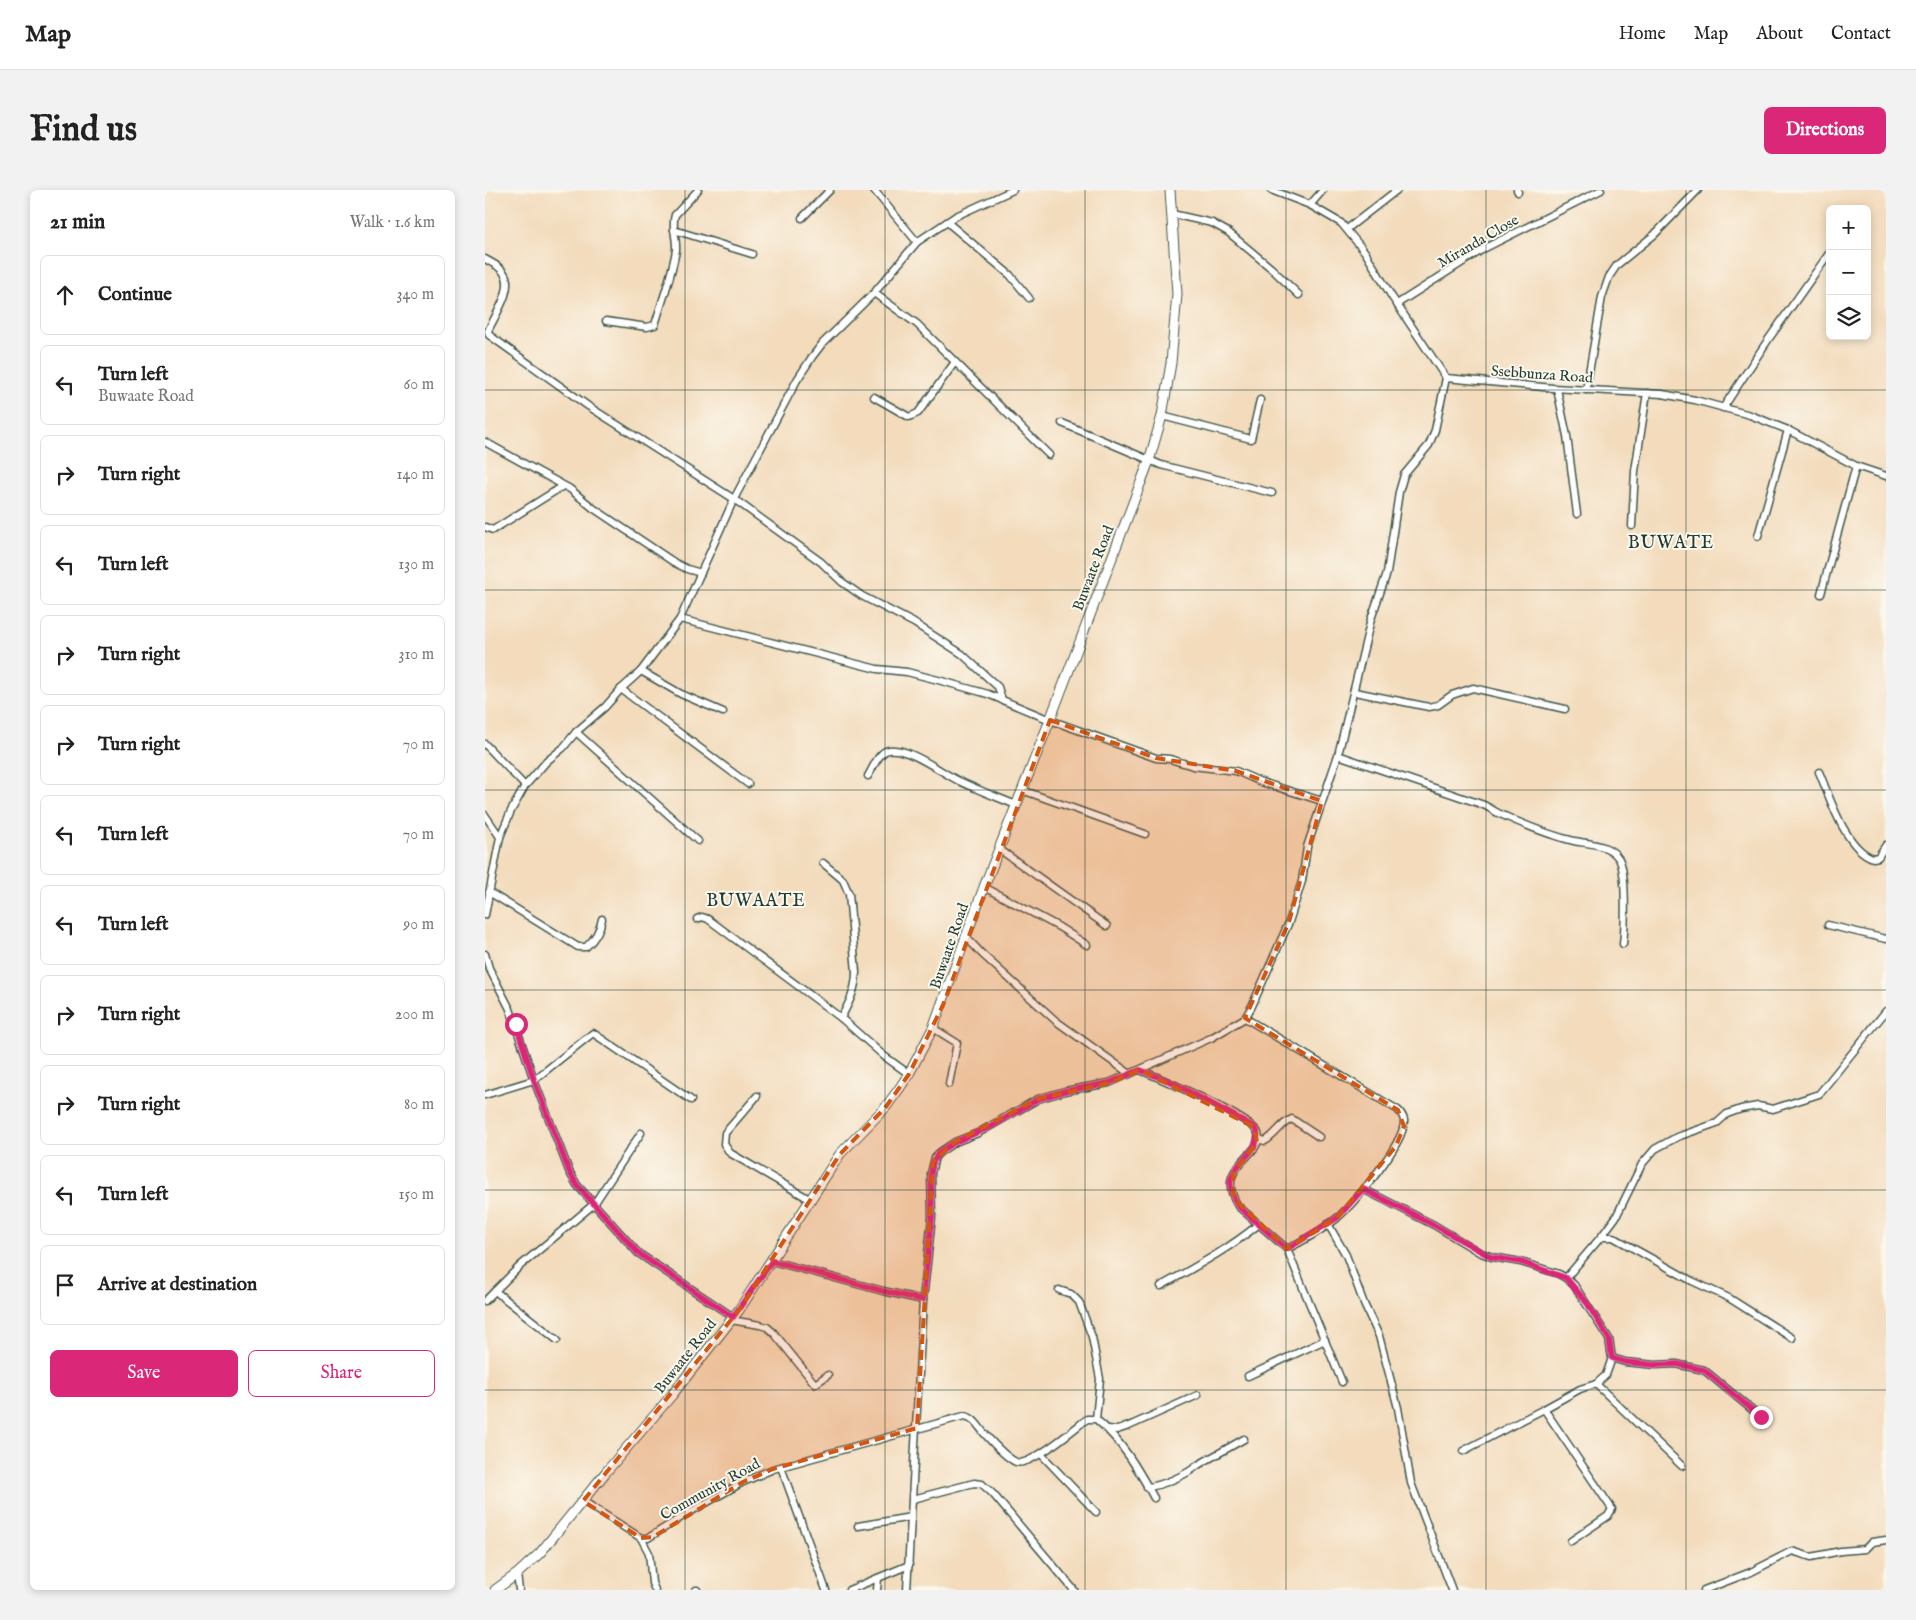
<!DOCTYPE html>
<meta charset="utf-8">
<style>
:root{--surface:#fff;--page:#f2f2f2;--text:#222;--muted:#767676;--line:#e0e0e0;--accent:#db2777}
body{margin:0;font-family:"IM FELL English",serif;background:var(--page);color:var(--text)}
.controls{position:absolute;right:15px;top:15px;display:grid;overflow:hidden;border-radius:8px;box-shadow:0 2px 8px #0003}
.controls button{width:45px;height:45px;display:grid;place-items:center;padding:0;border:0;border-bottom:1px solid var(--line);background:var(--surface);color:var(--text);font:25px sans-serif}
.stop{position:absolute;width:15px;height:15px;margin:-11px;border:4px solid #db2777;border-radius:50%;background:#fff}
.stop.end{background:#db2777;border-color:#fff;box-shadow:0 1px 5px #0008}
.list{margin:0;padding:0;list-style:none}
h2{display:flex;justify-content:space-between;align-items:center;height:65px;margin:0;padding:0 20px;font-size:21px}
h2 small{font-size:16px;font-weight:400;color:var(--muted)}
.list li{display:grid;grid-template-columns:32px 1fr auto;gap:15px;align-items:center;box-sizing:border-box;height:80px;margin:0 10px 10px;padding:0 10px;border:1px solid var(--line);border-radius:8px}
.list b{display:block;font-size:19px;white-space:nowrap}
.list p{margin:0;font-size:16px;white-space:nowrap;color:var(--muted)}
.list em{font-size:16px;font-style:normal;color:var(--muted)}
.actions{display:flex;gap:10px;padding:15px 20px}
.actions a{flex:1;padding:11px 0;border:1px solid var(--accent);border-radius:8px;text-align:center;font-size:18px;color:var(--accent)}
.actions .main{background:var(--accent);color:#fff}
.icon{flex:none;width:28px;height:28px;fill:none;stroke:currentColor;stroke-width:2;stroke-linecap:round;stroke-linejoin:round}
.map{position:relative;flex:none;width:1401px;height:1400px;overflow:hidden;border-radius:8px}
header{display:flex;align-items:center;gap:30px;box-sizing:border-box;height:70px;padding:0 25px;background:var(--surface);border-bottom:1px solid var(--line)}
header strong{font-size:24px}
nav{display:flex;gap:28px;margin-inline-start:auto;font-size:18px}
.intro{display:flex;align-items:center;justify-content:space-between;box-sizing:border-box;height:120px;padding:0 30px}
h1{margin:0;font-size:35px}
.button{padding:12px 22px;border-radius:8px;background:var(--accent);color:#fff;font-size:18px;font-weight:700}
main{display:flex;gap:30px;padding:0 30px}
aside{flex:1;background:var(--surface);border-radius:8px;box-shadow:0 2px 8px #0003}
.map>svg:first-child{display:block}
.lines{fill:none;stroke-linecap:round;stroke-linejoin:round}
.street-casing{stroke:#3f5548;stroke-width:9}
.secondary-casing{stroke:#3f5548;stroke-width:11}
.street{stroke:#fff;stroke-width:6}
.secondary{stroke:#fff;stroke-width:9}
.route{stroke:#db2777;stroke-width:6}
.marked{fill:#d45610;fill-opacity:0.2;stroke:#d45610;stroke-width:4;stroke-dasharray:10 6;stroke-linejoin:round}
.grid{fill:none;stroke:#1f3d34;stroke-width:1;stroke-opacity:0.55}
.labels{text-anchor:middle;stroke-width:4;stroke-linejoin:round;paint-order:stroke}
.street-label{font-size:15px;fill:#1f3d34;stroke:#fbf7ec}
.quarter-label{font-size:18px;letter-spacing:1px;fill:#1f3d34;stroke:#fbf7ec}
</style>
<header>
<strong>Map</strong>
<nav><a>Home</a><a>Map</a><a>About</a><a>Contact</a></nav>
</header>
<div class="intro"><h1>Find us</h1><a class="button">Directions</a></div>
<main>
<aside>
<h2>21 min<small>Walk · 1.6 km</small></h2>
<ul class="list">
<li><svg class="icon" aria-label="ahead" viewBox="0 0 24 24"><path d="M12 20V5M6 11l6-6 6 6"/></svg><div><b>Continue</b></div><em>340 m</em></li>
<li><svg class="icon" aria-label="left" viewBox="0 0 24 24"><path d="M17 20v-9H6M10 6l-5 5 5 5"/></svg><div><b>Turn left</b><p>Buwaate Road</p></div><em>60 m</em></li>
<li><svg class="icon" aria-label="right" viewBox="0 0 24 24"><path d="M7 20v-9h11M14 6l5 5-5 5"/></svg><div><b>Turn right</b></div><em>140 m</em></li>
<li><svg class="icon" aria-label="left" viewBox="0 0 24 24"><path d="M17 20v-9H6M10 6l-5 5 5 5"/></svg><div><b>Turn left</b></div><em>130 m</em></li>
<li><svg class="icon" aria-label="right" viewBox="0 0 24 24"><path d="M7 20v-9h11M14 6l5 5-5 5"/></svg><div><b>Turn right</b></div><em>310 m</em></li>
<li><svg class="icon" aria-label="right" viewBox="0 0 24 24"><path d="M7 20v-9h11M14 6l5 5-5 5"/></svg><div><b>Turn right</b></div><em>70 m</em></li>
<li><svg class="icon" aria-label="left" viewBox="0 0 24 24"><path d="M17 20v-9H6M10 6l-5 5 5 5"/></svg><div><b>Turn left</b></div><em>70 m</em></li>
<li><svg class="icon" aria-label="left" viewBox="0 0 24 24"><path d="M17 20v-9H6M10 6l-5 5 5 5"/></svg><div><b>Turn left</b></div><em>90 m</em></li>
<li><svg class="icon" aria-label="right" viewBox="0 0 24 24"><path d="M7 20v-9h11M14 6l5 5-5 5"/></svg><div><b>Turn right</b></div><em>200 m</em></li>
<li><svg class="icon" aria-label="right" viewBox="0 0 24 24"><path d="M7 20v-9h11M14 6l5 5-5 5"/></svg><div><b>Turn right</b></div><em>80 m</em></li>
<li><svg class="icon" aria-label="left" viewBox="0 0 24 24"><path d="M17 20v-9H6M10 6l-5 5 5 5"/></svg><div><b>Turn left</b></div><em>150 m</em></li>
<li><svg class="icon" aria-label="arrive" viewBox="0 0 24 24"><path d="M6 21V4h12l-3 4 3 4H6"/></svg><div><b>Arrive at destination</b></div></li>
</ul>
<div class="actions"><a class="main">Save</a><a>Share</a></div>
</aside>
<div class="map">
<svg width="1401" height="1400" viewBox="0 0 1401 1400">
<rect width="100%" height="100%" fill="#fbf7ec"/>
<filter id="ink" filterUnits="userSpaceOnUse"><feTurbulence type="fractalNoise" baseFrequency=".02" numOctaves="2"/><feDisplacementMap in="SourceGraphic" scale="10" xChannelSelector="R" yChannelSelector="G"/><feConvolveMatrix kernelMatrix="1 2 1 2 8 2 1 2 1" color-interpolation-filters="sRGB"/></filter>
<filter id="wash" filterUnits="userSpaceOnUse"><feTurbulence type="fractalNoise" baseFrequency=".0096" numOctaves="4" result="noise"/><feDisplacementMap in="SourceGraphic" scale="20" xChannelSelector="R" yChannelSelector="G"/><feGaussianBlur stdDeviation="1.12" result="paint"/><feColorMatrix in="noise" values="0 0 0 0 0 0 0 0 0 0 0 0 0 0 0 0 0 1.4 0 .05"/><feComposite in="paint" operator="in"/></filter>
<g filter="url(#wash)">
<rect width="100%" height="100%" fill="#f3dbbc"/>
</g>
<g filter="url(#ink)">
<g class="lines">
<defs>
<g id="street">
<path d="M389,0L432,52"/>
<path d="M786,0L825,15L856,33L880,62L907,107L961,188L1068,198L1177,204L1210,210L1265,225L1303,240L1371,276L1401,286"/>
<path d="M1032,0L1033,2"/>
<path d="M825,15L838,0"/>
<path d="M687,24L727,33L743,42L786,78L814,105"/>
<path d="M317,28L345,0"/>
<path d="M462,32L525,85L544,108"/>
<path d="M862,39L912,0"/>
<path d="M189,40L267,64"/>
<path d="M0,69C7,73 15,76 19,83C30,98 9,127 3,141L4,145L103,216L249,309L336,372L357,392L377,406L429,433L477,464L513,497L517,510"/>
<path d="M389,103L432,134L564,265"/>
<path d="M912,114L1000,58L1116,0"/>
<path d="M121,131L162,137L170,135C177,111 187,85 191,60C192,47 186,37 190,25L213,0"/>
<path d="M1072,199L1082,246L1092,324"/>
<path d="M1101,200L1117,107L1124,87L1132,75L1169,45L1213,0"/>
<path d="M389,207L424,227L433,223L470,172"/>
<path d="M1238,218L1283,150L1345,62"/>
<path d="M677,226L766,249L775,210"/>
<path d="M577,233L676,275L787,303"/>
<path d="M0,252L85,299L108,318L190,373L202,379L216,383"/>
<path d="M1147,336L1150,281L1162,203"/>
<path d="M0,337L8,340L78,296"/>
<path d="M1273,346L1303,240"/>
<path d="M1336,404L1371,276"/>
<path d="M195,429L392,479L422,482L453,490L503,504L565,530L671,568L685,569L708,576L751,581L776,592L837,611"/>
<path d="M156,481L196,504L238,522"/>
<path d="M136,499L263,594"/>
<path d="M870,502L944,517L953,515L967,505L988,498L1080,519"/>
<path d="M91,542L213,651"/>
<path d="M0,554L40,596"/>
<path d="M853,565L996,614C1002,616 1007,620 1013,623C1037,634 1064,645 1089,651C1105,654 1125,654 1134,669C1142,683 1140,737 1138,754"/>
<path d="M1334,582C1345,607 1360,659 1388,668L1393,667L1401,655"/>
<path d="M383,586C388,578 394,561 404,560C424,557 457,583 474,591C493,600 512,607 531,615"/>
<path d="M537,600L660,644"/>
<path d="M0,625L15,647"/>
<path d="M514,659L622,736"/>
<path d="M338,673L358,690L364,704L371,782C371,800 364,813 356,828"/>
<path d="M499,697L574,737L602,755"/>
<path d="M4,702L93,757H101C110,749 115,741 117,729"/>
<path d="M0,725L15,647L26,621L35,605L40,596L62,571L78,558L91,542L120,517L136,499L156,481L195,429L249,309L312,190L327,167L337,154L389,103L432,52L471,26L528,0"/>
<path d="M212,729L217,727L223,729L356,828L399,866L424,884"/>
<path d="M1343,735L1401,749"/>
<path d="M481,747L497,764L571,831L645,884"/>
<path d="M0,764L4,778L25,819L49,890L84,981L92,995L153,1063L248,1127"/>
<path d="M760,828L913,920C916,923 918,926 919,930C921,952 869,1014 852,1028C837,1041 819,1050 802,1059"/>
<path d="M448,838L472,853L464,894"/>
<path d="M655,880C673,887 769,929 773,943C780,966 727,975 753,1016L802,1059L857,1192"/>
<path d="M0,905L49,890L108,843L206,910"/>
<path d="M272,906L240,943L239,954L245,963L326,1010"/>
<path d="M773,949L780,951C791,945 796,933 807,929L834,947"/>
<path d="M878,999L949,1035L994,1062L1007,1067L1036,1072L1074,1084L1081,1088L1089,1095L1124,1149L1127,1168L1121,1185L1111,1194L1095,1199L1059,1219L1127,1319L1123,1326L1086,1351"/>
<path d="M843,1034L861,1065L879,1114L894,1146L913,1218L926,1293L967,1400"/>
<path d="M1116,1047L1131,1027L1157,974L1170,959L1192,947L1232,933L1242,924L1256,919L1273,916L1288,919L1334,904L1401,821"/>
<path d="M287,1071L398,1101L438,1110"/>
<path d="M1081,1088L1116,1047H1128L1207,1091L1244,1108L1307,1148"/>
<path d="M676,1096C710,1077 744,1059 774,1034"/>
<path d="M574,1100L586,1104L594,1112L607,1147L615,1189L611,1229"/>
<path d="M10,1101L72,1150"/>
<path d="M0,1111L35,1076L109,1014L156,943"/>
<path d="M246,1130L275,1135L282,1137L289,1143L330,1194L343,1185"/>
<path d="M1127,1168L1140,1172L1170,1175L1191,1174L1219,1180L1276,1227"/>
<path d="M763,1186L840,1150"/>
<path d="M1111,1194L1197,1276"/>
<path d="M623,1239L632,1240L644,1236L713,1205"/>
<path d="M978,1261L1059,1219"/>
<path d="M556,1264L611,1322"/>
<path d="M296,1277L341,1400"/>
<path d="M662,1297C677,1296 703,1284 713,1275L759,1249"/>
<path d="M428,1309L489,1293L497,1294L508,1304L589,1400"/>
<path d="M98,1311L156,1348H163L205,1322L258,1292L288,1279L479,1226C489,1227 493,1236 499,1243C506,1251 522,1268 531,1272C544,1278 590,1238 602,1229H611C637,1251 653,1279 669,1308"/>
<path d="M373,1336L426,1327"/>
<path d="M156,1348L164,1363L167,1393L170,1400"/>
<path d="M32,1384L34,1400"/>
<path d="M211,1400H212"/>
<path d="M364,1400L424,1375"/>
<path d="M392,1400L393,1388"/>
<path d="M422,1400L438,1110L447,1027L446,983L450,967L455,962L470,952L493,943L553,909L580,901L624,893L726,848L760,828L767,816L804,732L817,691L822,657L853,565L886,429L902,383L914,302L919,285L944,255L950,240L961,188"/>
<path d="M1219,1400L1266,1382L1307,1361L1326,1367L1356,1361L1380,1359L1387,1352L1401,1350"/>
</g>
<path id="secondary" d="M10,1400L32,1384L55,1363L121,1282L187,1205L254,1120L355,964L400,918L414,899L424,884L448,838L499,697L565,530L664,271L677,226L686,173L692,104L685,0"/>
</defs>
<use href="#street" class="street-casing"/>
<use href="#secondary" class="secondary-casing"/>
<use href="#street" class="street"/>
<use href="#secondary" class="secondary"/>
</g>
</g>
<g class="lines" filter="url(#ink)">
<path class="route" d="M31,834L49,890L84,981L92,995L153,1063L248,1127L287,1071L398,1101L438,1110L447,1027L446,983L448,972L454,962L470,952L507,936L553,909L580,901L624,893L655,880L684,891L753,928L769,937L772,941C777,970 727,975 753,1016L802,1059L852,1028L878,999L949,1035L1006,1067L1036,1072L1081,1088L1102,1113L1124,1149L1127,1168L1140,1172L1170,1175L1192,1174L1219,1180L1276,1227"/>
</g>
<path class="marked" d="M565,530L671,568L751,581L837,611L804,732L760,828L913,920L919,936L911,956L852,1028L802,1059L748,1008V983L772,952L769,937L655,880L624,893L553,909L470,952L448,972L432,1238L288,1279L258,1292L168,1347L156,1348L98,1311L254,1120L355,964L400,918L424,884L458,815Z"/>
<path class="grid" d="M200,0V1400M400,0V1400M600,0V1400M801,0V1400M1001,0V1400M1201,0V1400M0,200H1401M0,400H1401M0,600H1401M0,800H1401M0,1000H1401M0,1200H1401"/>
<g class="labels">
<g class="street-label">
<text transform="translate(993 51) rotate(-30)" y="5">Miranda Close</text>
<text transform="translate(1057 184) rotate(4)" y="5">Ssebbunza Road</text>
<text transform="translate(608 378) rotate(-69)" y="5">Buwaate Road</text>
<text transform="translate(464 756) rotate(-71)" y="5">Buwaate Road</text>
<text transform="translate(200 1166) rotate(-52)" y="5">Buwaate Road</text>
<text transform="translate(225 1299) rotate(-29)" y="5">Community Road</text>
</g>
<g class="quarter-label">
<text x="1186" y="358">BUWATE</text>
<text x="271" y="716">BUWAATE</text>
</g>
</g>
</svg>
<div class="controls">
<button>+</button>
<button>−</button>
<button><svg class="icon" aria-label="layers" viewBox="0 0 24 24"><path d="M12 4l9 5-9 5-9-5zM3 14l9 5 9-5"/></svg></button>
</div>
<div class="stop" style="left:31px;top:834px"></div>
<div class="stop end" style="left:1276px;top:1227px"></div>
</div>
</main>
